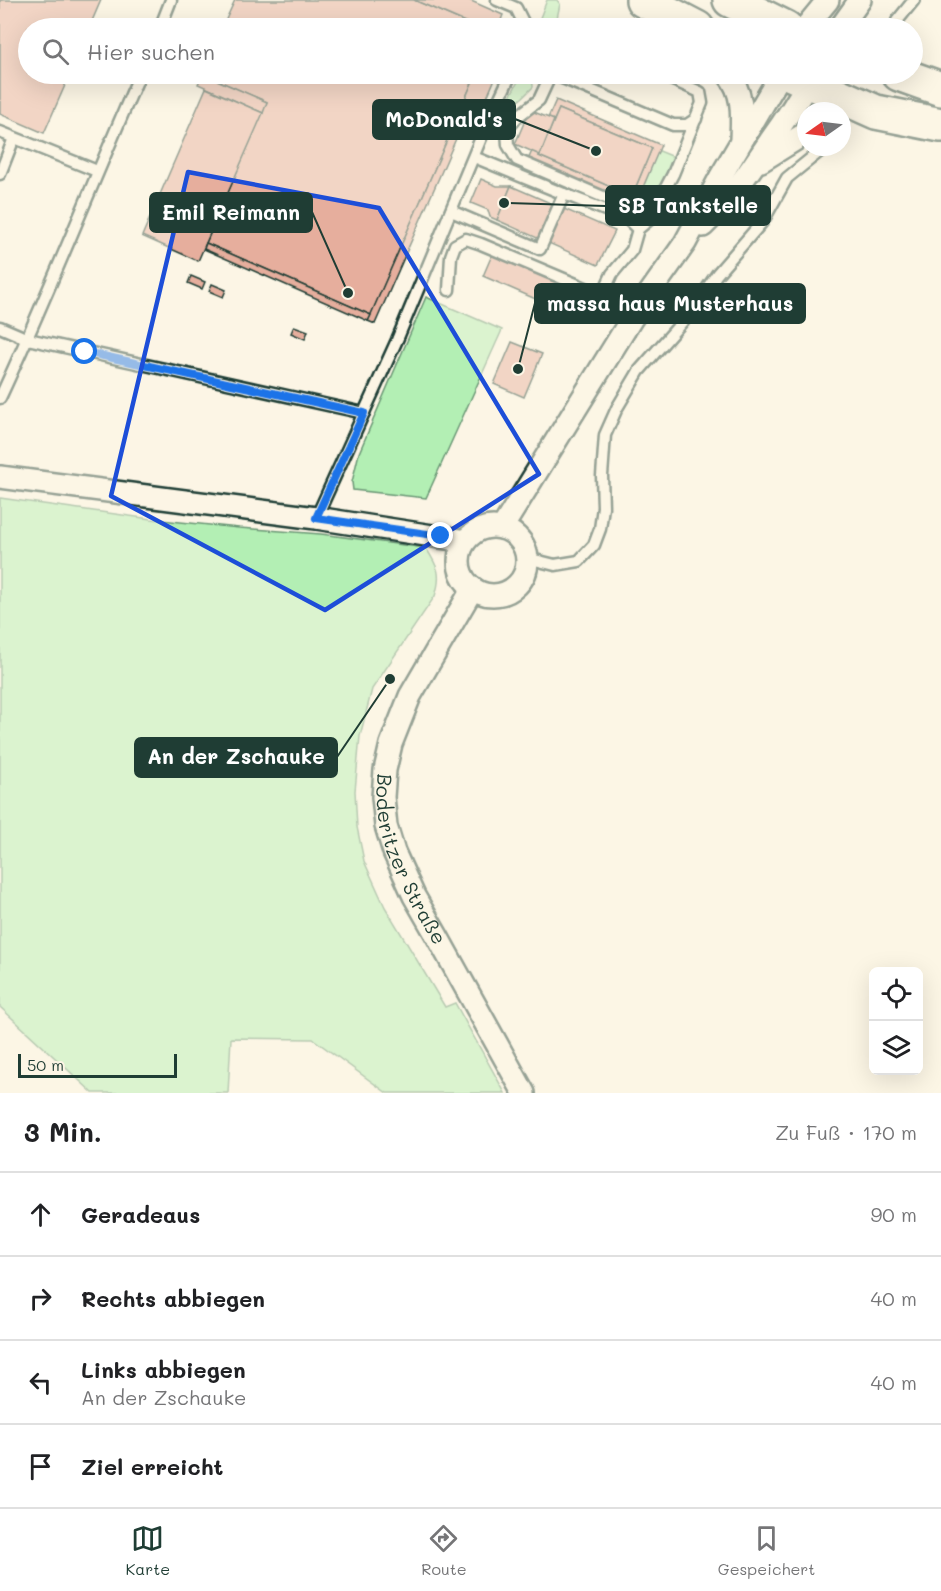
<!DOCTYPE html>
<html lang="de">
<meta charset="utf-8">
<style>
:root{--surface:#fff;--page:#f2f2f2;--text:#202124;--muted:#757577;--line:#e0e0e0;--accent:#1f3d34}
body{margin:0;font-family:Mali,sans-serif;background:var(--page);color:var(--text)}
.controls{position:absolute;right:18px;bottom:18px;display:grid;overflow:hidden;border-radius:9px;box-shadow:0 6px 24px #0002}
.controls button{width:54px;height:54px;display:grid;place-items:center;padding:0;border:0;border-bottom:2px solid var(--line);background:var(--surface);color:var(--text);font:30px sans-serif}
.compass{position:absolute;left:797px;top:102px;width:54px;height:54px;border-radius:50%;background:var(--surface);box-shadow:0 6px 24px #0002;rotate:256deg}
.scale{position:absolute;left:18px;bottom:15px;width:159px;box-sizing:border-box;padding-left:6px;border:3px solid #1f3d34;border-top:0;font-size:16px;line-height:21px;white-space:nowrap;color:#1f3d34;-webkit-text-stroke:4px #fcf5e5;paint-order:stroke}
.stop{position:absolute;width:18px;height:18px;margin:-14px;border:4px solid #1a73e8;border-radius:50%;background:#fff}
.stop.end{background:#1a73e8;border-color:#fff;box-shadow:0 2px 6px #0008}
.list{margin:0;padding:0;list-style:none}
h2{display:flex;justify-content:space-between;align-items:center;height:78px;margin:0;padding:0 24px;font-size:26px}
h2 small{font-size:20px;font-weight:400;color:var(--muted)}
.list li{display:grid;grid-template-columns:39px 1fr auto;gap:18px;align-items:center;box-sizing:border-box;height:84px;padding:0 24px;border-top:2px solid var(--line)}
.list b{display:block;font-size:22px;white-space:nowrap}
.list p{margin:0;font-size:20px;white-space:nowrap;color:var(--muted)}
.list em{font-size:20px;font-style:normal;color:var(--muted)}
.icon{flex:none;width:33px;height:33px;fill:none;stroke:currentColor;stroke-width:2;stroke-linecap:round;stroke-linejoin:round}
.map{position:relative;flex:none;width:941px;height:1093px;overflow:hidden}
.search{position:absolute;background:var(--surface);box-shadow:0 6px 24px #0002;left:18px;right:18px;top:18px;height:66px;display:flex;align-items:center;gap:15px;box-sizing:border-box;padding:0 21px;border-radius:33px;color:var(--muted);font-size:22px}
.sheet{height:414px;background:var(--surface)}
nav{display:flex;justify-content:space-around;align-items:center;box-sizing:border-box;height:84px;border-top:2px solid var(--line);background:var(--surface);font-size:16px;color:var(--muted)}
nav a{display:grid;justify-items:center;gap:3px}
nav .on{color:var(--accent)}
.map>svg:first-child{display:block}
.green{fill:#b3efb4;stroke:#699674;stroke-width:1.5}
.building{fill:#e6ae9d;stroke:#1f3d34;stroke-width:1.5}
.lines{fill:none;stroke-linecap:round;stroke-linejoin:round}
.lane-casing{stroke:#1f3d34;stroke-width:15}
.street-casing{stroke:#1f3d34;stroke-width:26}
.primary-casing{stroke:#1f3d34;stroke-width:38}
.lane{stroke:#fcf5e5;stroke-width:10}
.street{stroke:#fcf5e5;stroke-width:21}
.primary{stroke:#fcf5e5;stroke-width:33}
.route{stroke:#1a73e8;stroke-width:8}
.marked{fill:none;stroke:#1d4ed8;stroke-width:4.5;stroke-linejoin:round}
.labels{text-anchor:middle;stroke-width:4.5;stroke-linejoin:round;paint-order:stroke}
.street-label{font-size:20px;fill:#1f3d34;stroke:#fcf5e5}
.leader{fill:none;stroke:#1f3d34;stroke-width:2}
.callout-dot{fill:#1f3d34;stroke:#fcf5e5;stroke-width:2}
.callout{fill:#1f3d34;stroke:#1f3d34;stroke-width:2}
.callout-label{font-size:21px;text-anchor:middle;font-weight:bold;fill:#fff}
</style>
<div class="map">
<svg width="941" height="1093" viewBox="0 0 941 1093">
<rect width="100%" height="100%" fill="#fcf5e5"/>
<filter id="ink" filterUnits="userSpaceOnUse"><feTurbulence type="fractalNoise" baseFrequency=".0167" numOctaves="2"/><feDisplacementMap in="SourceGraphic" scale="12" xChannelSelector="R" yChannelSelector="G"/><feConvolveMatrix kernelMatrix="1 2 1 2 8 2 1 2 1" color-interpolation-filters="sRGB"/></filter>
<g filter="url(#ink)">
<g class="green">
<path d="M547,0H557L560,4L555,28H536Z"/>
<path d="M522,74H532L533,87L523,97L510,108L505,106Z"/>
<path d="M652,148L674,157L657,197L635,188Z"/>
<path d="M426,297L502,330L426,498L353,490L352,482L359,453Z"/>
<path d="M0,498L151,519L239,528L321,534L426,548C438,567 442,574 435,596L372,689L360,736L355,791L357,827L364,861L385,907L445,1007L455,1003L505,1093H387L313,1039L231,1038L228,1093H93L0,1007Z"/>
</g>
<g class="building">
<path d="M0,0H101L89,28H28V74H70L44,133L0,114Z"/>
<path d="M235,0H414L479,28H222Z"/>
<path d="M414,0H469L503,15L501,20L509,23L506,28H479Z"/>
<path d="M203,74H476L371,315L206,243L267,102Z"/>
<path d="M203,74L267,102L263,113L198,84Z"/>
<path d="M476,74H497L473,130L462,125L375,324L368,321Z"/>
<path d="M206,88L263,113L198,261L142,236Z"/>
<path d="M556,100L661,145L635,206L528,160L532,151L540,155L539,156L632,196L652,148L559,109L554,120L548,118Z"/>
<path d="M559,109L652,148L632,196L539,156Z"/>
<path d="M534,112L554,120L540,155L515,144L526,118Z"/>
<path d="M481,179L497,186H511L497,220L490,217L488,210L471,203Z"/>
<path d="M511,186L615,231L598,265L497,220Z"/>
<path d="M206,243L371,315L368,321L204,249Z"/>
<path d="M492,255L572,289L563,311L483,276Z"/>
<path d="M191,276L205,282L202,289L188,283Z"/>
<path d="M212,284L226,290L223,297L209,291Z"/>
<path d="M294,326L308,331L305,339L291,333Z"/>
<path d="M512,342L542,354L524,397L494,384Z"/>
</g>
<g class="lines">
<defs>
<g id="lane">
<path d="M497,0L516,8L526,28"/>
<path d="M897,21L914,0"/>
<path d="M160,28L171,0"/>
<path d="M551,74L539,100L517,117L507,130L508,145L517,160L636,211L645,212L655,208"/>
<path d="M553,74L673,125H687L696,119"/>
<path d="M0,132L97,171"/>
<path d="M474,157L564,194L626,218L638,229"/>
<path d="M0,174L14,138"/>
<path d="M451,211L540,249L564,194"/>
<path d="M449,290L451,256L455,245L466,239L481,244L595,292C609,300 619,310 632,318"/>
<path d="M609,300L606,287L612,274L632,250L638,229L649,220L673,174L702,103L700,92L659,74"/>
<path d="M0,327L28,339L364,413"/>
<path d="M0,398C50,291 93,181 140,74"/>
<path d="M316,518L397,340L481,138L511,74"/>
<path d="M527,558L555,565L579,561L594,545L600,529L603,507L602,476L605,435L617,408L639,371L689,314L717,274L763,221L787,178L819,152L821,147"/>
</g>
<g id="street">
<path d="M805,28L828,0"/>
<path d="M840,28L860,0"/>
<path d="M728,74C744,94 742,114 741,139"/>
<path d="M761,161L806,133"/>
<path d="M703,226C729,201 750,171 770,141C786,119 800,97 813,74"/>
<path d="M0,477L316,518L465,541"/>
<circle cx="493" cy="561" r="34"/>
<path d="M502,528L632,318L685,243L721,176L781,74"/>
<path id="s1" d="M473,588L410,696L391,744L385,770L383,797L386,826L394,852L414,896L437,936L524,1093"/>
</g>
<g id="primary">
<path d="M643,0L697,28"/>
<path d="M730,0L786,28"/>
<path d="M791,74L876,112L941,125"/>
<path d="M899,74L941,89"/>
</g>
</defs>
<use href="#lane" class="lane-casing"/>
<use href="#street" class="street-casing"/>
<use href="#primary" class="primary-casing"/>
<use href="#lane" class="lane"/>
<use href="#street" class="street"/>
<use href="#primary" class="primary"/>
</g>
</g>
<g class="lines" filter="url(#ink)">
<path class="route" d="M85,352L364,413L316,518L441,536"/>
</g>
<path d="M0 0H941V1093H0ZM188,172L379,208L539,474L325,610L111,496Z" fill="#fcf5e5" fill-opacity=".55" fill-rule="evenodd"/>
<path class="marked" d="M188,172L379,208L539,474L325,610L111,496Z"/>
<g class="labels">
<g class="street-label">
<text dy="7" stroke="none"><textPath href="#s1" startOffset="298">Boderitzer Straße</textPath></text>
</g>
</g>
<path class="leader" d="M596 151L515 119M504 203L606 206M348 293L312 212M518 369L535 303M390 679L337 757"/>
<g class="callout-dot">
<circle cx="596" cy="151" r="6"/>
<circle cx="504" cy="203" r="6"/>
<circle cx="348" cy="293" r="6"/>
<circle cx="518" cy="369" r="6"/>
<circle cx="390" cy="679" r="6"/>
</g>
<g class="callout">
<rect x="373" y="100" width="142" height="39" rx="6"/>
<rect x="606" y="186" width="164" height="39" rx="6"/>
<rect x="150" y="193" width="162" height="39" rx="6"/>
<rect x="535" y="284" width="270" height="39" rx="6"/>
<rect x="135" y="738" width="202" height="39" rx="6"/>
</g>
<g class="callout-label">
<text x="444" y="127">McDonald's</text>
<text x="688" y="213">SB Tankstelle</text>
<text x="231" y="220">Emil Reimann</text>
<text x="670" y="311">massa haus Musterhaus</text>
<text x="236" y="764">An der Zschauke</text>
</g>
</svg>
<div class="controls">
<button><svg class="icon" aria-label="locate" viewBox="0 0 24 24"><circle cx="12" cy="12" r="6"/><path d="M12 2v4M12 18v4M2 12h4M18 12h4"/></svg></button>
<button><svg class="icon" aria-label="layers" viewBox="0 0 24 24"><path d="M12 4l9 5-9 5-9-5zM3 14l9 5 9-5"/></svg></button>
</div>
<svg class="compass" viewBox="-18 -18 36 36"><path d="M0-13l5 13h-10z" fill="#e53935"/><path d="M0 13l5-13h-10z" fill="#757577"/></svg>
<div class="scale">50 m</div>
<div class="stop" style="left:85px;top:352px"></div>
<div class="stop end" style="left:441px;top:536px"></div>
<div class="search"><svg class="icon" aria-label="search" viewBox="0 0 24 24"><circle cx="10" cy="10" r="6"/><path d="M15 15l6 6"/></svg>Hier suchen</div>
</div>
<section class="sheet">
<h2>3 Min.<small>Zu Fuß · 170 m</small></h2>
<ul class="list">
<li><svg class="icon" aria-label="ahead" viewBox="0 0 24 24"><path d="M12 20V5M6 11l6-6 6 6"/></svg><div><b>Geradeaus</b></div><em>90 m</em></li>
<li><svg class="icon" aria-label="right" viewBox="0 0 24 24"><path d="M7 20v-9h11M14 6l5 5-5 5"/></svg><div><b>Rechts abbiegen</b></div><em>40 m</em></li>
<li><svg class="icon" aria-label="left" viewBox="0 0 24 24"><path d="M17 20v-9H6M10 6l-5 5 5 5"/></svg><div><b>Links abbiegen</b><p>An der Zschauke</p></div><em>40 m</em></li>
<li><svg class="icon" aria-label="arrive" viewBox="0 0 24 24"><path d="M6 21V4h12l-3 4 3 4H6"/></svg><div><b>Ziel erreicht</b></div></li>
</ul>
</section>
<nav>
<a class="on"><svg class="icon" aria-label="map" viewBox="0 0 24 24"><path d="M3 6l6-2 6 2 6-2v14l-6 2-6-2-6 2zM9 4v14M15 6v14"/></svg>Karte</a>
<a><svg class="icon" aria-label="directions" viewBox="0 0 24 24"><path d="M12 3l9 9-9 9-9-9zM9 14v-3h6M13 9l2 2-2 2"/></svg>Route</a>
<a><svg class="icon" aria-label="saved" viewBox="0 0 24 24"><path d="M7 4h10v16l-5-4-5 4z"/></svg>Gespeichert</a>
</nav>
